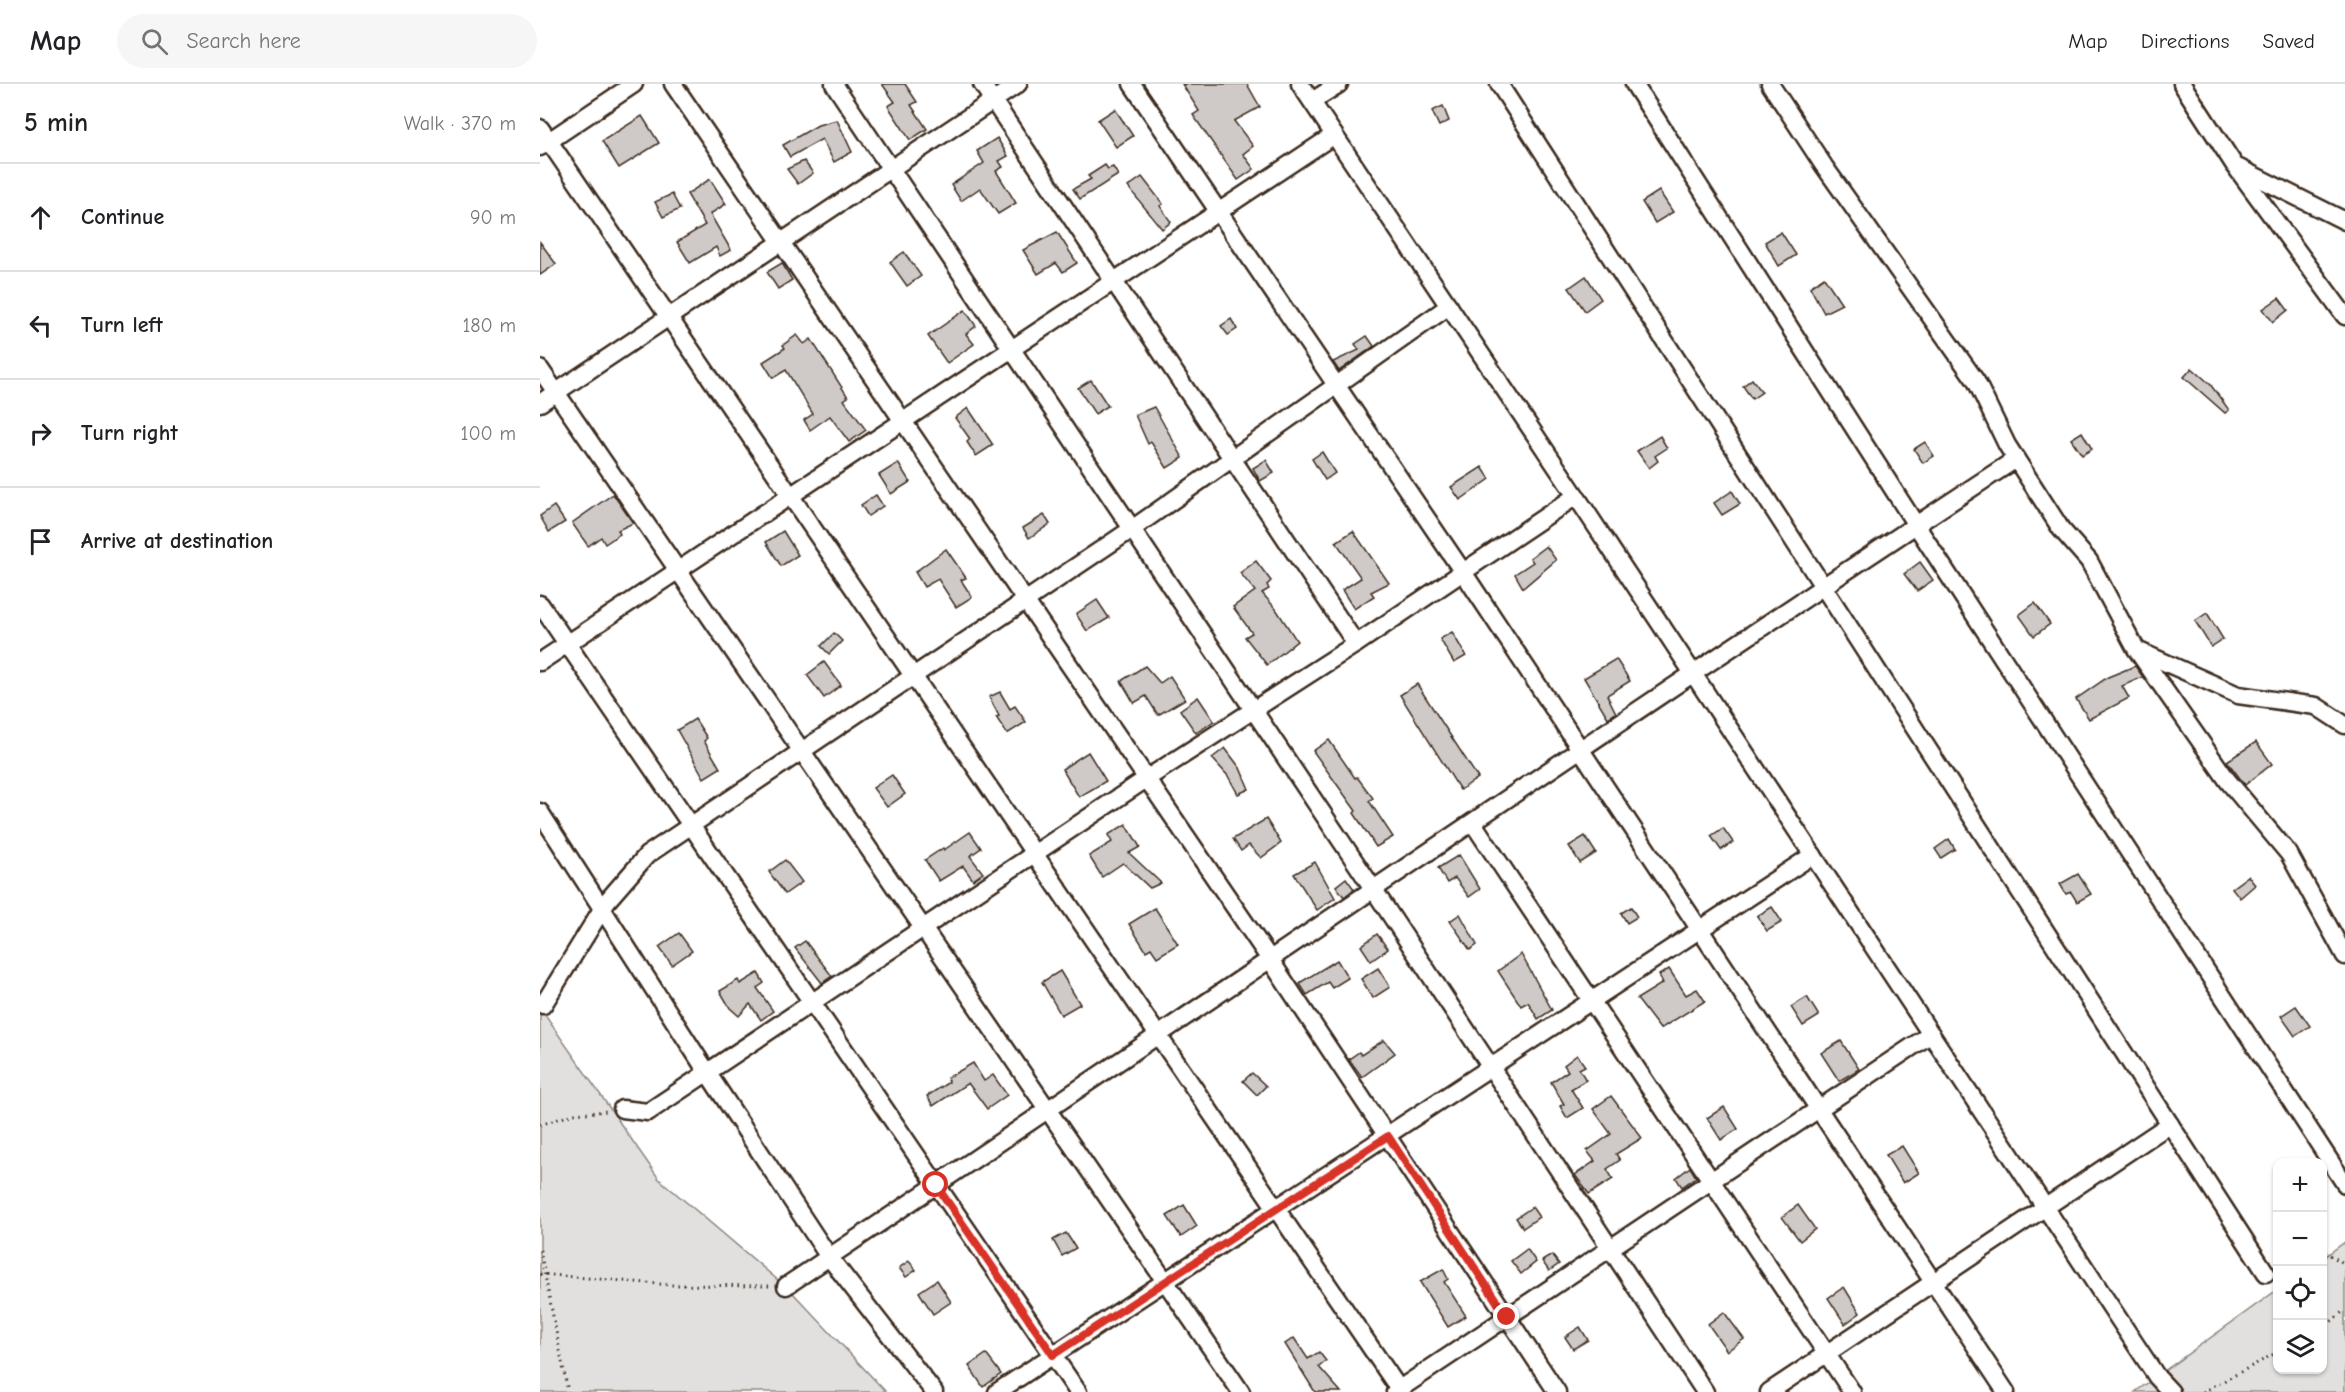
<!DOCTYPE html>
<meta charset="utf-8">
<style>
:root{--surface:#fff;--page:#f6f6f6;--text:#202124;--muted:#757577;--line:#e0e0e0}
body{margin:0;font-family:"Comic Neue",sans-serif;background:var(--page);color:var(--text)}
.controls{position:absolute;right:18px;bottom:18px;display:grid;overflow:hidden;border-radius:12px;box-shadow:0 2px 4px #0004}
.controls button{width:54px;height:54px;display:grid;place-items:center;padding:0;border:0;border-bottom:2px solid var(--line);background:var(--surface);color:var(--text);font:30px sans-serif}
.stop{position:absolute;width:18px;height:18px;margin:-14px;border:4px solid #d93025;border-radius:50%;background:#fff}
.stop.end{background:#d93025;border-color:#fff;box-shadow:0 2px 6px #0008}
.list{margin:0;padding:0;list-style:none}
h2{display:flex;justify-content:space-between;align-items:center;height:78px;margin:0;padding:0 24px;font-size:26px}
h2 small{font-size:20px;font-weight:400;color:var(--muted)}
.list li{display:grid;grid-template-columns:39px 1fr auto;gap:18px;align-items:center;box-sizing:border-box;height:108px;padding:0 24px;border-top:2px solid var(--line)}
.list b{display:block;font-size:22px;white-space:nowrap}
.list em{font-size:20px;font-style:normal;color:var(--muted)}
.icon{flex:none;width:33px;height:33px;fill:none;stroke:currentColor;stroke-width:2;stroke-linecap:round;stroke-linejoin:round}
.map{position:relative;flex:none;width:1805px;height:1308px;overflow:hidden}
header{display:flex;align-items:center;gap:36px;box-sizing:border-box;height:84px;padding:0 30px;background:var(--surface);border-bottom:2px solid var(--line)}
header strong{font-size:28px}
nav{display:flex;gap:33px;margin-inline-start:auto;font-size:21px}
.search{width:420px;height:54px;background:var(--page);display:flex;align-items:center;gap:15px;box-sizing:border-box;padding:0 21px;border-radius:33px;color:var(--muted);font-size:22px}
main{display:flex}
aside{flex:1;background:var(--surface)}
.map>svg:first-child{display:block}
.green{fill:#e2e0de;stroke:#8e857e;stroke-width:1.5}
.building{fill:#cfcac7;stroke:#3b2a1e;stroke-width:1.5}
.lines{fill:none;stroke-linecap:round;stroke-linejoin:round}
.street-casing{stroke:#3b2a1e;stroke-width:21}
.path{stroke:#3b2a1e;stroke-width:3;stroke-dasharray:1.5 4.5;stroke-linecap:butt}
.street{stroke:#fff;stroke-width:16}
.route{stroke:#d93025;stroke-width:8}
</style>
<header>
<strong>Map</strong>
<div class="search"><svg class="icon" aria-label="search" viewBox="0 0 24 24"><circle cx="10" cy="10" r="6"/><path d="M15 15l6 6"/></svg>Search here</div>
<nav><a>Map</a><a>Directions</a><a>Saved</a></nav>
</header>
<main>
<aside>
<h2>5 min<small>Walk · 370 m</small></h2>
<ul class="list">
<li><svg class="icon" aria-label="ahead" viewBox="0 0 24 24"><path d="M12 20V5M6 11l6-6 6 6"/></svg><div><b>Continue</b></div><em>90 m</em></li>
<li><svg class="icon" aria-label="left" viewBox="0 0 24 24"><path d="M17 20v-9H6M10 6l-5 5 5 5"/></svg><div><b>Turn left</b></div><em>180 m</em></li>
<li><svg class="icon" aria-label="right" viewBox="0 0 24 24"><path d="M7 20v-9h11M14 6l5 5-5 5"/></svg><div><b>Turn right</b></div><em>100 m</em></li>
<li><svg class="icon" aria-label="arrive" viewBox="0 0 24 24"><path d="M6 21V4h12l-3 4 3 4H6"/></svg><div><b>Arrive at destination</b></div></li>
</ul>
</aside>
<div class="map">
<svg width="1805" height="1308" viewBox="0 0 1805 1308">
<rect width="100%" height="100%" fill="#fff"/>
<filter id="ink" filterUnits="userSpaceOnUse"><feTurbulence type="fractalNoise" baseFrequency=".0167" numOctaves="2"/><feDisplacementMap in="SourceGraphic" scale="12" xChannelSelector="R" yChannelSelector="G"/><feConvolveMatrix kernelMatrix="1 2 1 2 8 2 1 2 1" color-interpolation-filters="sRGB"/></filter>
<g filter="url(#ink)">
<g class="green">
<path d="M0,924L119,1095L253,1209L346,1308H0Z"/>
<path d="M1805,1158V1308H1595L1737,1206L1738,1286H1782L1783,1174Z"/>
</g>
<g class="building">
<path d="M342,0H365L377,18L371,21L387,45L370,56L348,22L355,18Z"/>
<path d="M642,0H707L720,23L694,37L713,62L703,70L714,85L698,96L653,31L659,27Z"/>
<path d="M903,22L909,37L899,42L892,27Z"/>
<path d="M575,25L593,52L576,63L558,36Z"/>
<path d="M102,32L119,59L79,84L62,57Z"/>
<path d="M297,36L312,68L294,78L282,55L250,73L243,61L278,41Z"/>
<path d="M457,54L468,72L459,77L463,83L456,87L476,119L458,130L440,104L421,117L411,101L444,79L437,67Z"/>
<path d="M264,77L273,89L258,100L247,85Z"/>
<path d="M565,81L568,85L573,83L578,91L540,115L533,105L551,95L548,92Z"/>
<path d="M602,93L623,120L620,122L631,138L622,145L588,103Z"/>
<path d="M170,95L186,120L170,130L191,166L180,172L176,163L150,179L137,158L165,141L147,110Z"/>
<path d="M1119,107L1133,128L1115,139L1102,118Z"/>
<path d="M132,110L140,125L123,133L115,118Z"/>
<path d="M517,148L537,179L523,188L516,179L498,190L483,166Z"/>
<path d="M1241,148L1256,171L1239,182L1225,158Z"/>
<path d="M0,158L16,180L0,191Z"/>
<path d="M364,168L381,192L367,202L350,178Z"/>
<path d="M242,179L252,196L238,205L227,188Z"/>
<path d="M1046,192L1061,215L1045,227L1029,204Z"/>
<path d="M1284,193L1302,220L1284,229L1270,203Z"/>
<path d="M1739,214L1748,226L1733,238L1723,225Z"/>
<path d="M425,226L436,242L426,250L434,260L407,279L388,252Z"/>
<path d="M691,235L697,245L688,251L681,242Z"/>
<path d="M257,251L264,260L271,255L308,313L304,316L326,346L309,358L290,332L270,346L264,336L273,330L246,286L233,294L223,278L245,264L243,261Z"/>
<path d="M827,252L834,262L799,287L793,278L819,266L815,260Z"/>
<path d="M1652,284L1670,300L1689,326L1685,329L1644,293Z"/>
<path d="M1212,295L1222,308L1212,315L1203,302Z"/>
<path d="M551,296L568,322L555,330L538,304Z"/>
<path d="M614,323L643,374L627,384L611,358L608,360L595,331Z"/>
<path d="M428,324L453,361L436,372L427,358L430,355L415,334Z"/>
<path d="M1542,348L1552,365L1542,371L1531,355Z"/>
<path d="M1120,352L1127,364L1115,372L1118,377L1109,384L1097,367Z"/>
<path d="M1385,358L1394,372L1383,379L1374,365Z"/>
<path d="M782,368L795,389L785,396L772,375Z"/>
<path d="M726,376L734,389L720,397L713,384Z"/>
<path d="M358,379L370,398L351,410L339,391Z"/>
<path d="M942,383L950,395L920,416L911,403Z"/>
<path d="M1192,407L1200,420L1182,431L1174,419Z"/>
<path d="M73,410L93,439L78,446L80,450L65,460L61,453L48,462L32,439Z"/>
<path d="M336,411L343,422L328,432L321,421Z"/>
<path d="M14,422L25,438L9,448L0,432Z"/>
<path d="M504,431L510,440L489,454L483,444Z"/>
<path d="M243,447L258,471L241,482L226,458Z"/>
<path d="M813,447L849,499L831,508L834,512L814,525L802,506L821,494L796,458Z"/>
<path d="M1006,462L1016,476L983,504L975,490L993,478L990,474Z"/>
<path d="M406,465L426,494L421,496L432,513L416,523L398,495L384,503L375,488Z"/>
<path d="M716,477L731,497L727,501L729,505L722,509L736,525L757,557L727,581L705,553L712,549L693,523L715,507L700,489Z"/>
<path d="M1380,478L1393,496L1377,507L1364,490Z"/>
<path d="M557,516L569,534L547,547L536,530Z"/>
<path d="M1495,519L1510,540L1494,552L1479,531Z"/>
<path d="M1667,529L1683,555L1671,563L1655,537Z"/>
<path d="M912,548L926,572L914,579L900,555Z"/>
<path d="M294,549L302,557L289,570L281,562Z"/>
<path d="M1076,575L1090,597L1067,611L1076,629L1068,634L1044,594Z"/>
<path d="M284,578L301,601L284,614L267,591Z"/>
<path d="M605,582L620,599L630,592L645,615L618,631L606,612L594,619L581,597Z"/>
<path d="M1595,582L1603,593L1582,602L1589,614L1549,635L1536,615L1568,593Z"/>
<path d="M877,600L938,694L920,706L860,611Z"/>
<path d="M460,608L470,625L475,622L486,638L467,650L456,633L459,632L449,613Z"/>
<path d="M658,613L674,637L656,649L640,626Z"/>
<path d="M155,635L167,654L164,657L180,684L164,694L137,646Z"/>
<path d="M789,656L815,694L817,693L833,714L829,717L853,753L836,763L814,729L816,727L773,667Z"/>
<path d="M1716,658L1732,680L1705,701L1687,677Z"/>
<path d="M685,664L700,684L709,705L698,710L688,692L672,674Z"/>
<path d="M548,668L566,697L539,713L522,685Z"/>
<path d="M352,691L365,710L347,723L333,704Z"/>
<path d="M726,735L741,759L721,774L709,761L701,767L693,755Z"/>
<path d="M586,740L600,763L589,769L621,799L610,804L583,779L562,793L549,772L572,758L568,751Z"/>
<path d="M1183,744L1193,758L1181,766L1171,752Z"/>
<path d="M430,748L441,764L430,772L443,789L433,796L423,782L399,797L385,776L403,764L404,766Z"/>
<path d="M1045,752L1056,769L1040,779L1029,762Z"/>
<path d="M1409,755L1415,765L1401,774L1395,765Z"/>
<path d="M919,771L940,805L929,813L915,794L907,799L898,784Z"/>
<path d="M245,776L262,798L245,810L229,788Z"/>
<path d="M775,778L795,814L777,826L754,790Z"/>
<path d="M1538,790L1551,810L1537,818L1531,808L1526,810L1520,800Z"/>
<path d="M1708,792L1715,801L1700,814L1692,804Z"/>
<path d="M806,794L814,805L804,813L796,802Z"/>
<path d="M1091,823L1097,833L1087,839L1081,829Z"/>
<path d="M1232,823L1242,838L1227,847L1217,832Z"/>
<path d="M615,824L638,860L617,873L611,864L606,867L589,840Z"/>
<path d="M920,830L937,861L930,866L910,837Z"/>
<path d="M139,849L152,867L132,881L119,863Z"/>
<path d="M837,850L848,865L831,877L821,862Z"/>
<path d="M265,857L292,892L282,899L255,864Z"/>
<path d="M981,870L1012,926L998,935L988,918L981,922L958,887Z"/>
<path d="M797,876L808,894L792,904L788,898L767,911L760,900L761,898Z"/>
<path d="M838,884L850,903L833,914L821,895Z"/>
<path d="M1129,885L1146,911L1157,905L1165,917L1120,945L1097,915L1123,899L1119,891Z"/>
<path d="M520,887L540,920L521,931L502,898Z"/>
<path d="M218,889L224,899L217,904L233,927L221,936L210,920L199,932L190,924L180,907L198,896L200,900Z"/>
<path d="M1267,913L1279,932L1263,942L1251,923Z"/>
<path d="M1756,922L1770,942L1755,952L1741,932Z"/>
<path d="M844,956L855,969L822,993L809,975L819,968L821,971Z"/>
<path d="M1301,957L1319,985L1299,997L1281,969Z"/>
<path d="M1037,971L1045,982L1039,985L1046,996L1031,1005L1043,1024L1027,1034L1020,1022L1024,1020L1011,998L1028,987L1024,981Z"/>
<path d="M433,979L444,997L453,991L467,1011L447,1025L428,999L393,1022L387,1012L409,998L407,994Z"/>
<path d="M712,989L726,1002L717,1011L703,997Z"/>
<path d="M1071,1012L1102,1054L1076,1070L1080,1076L1067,1085L1073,1095L1049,1110L1035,1091L1055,1077L1047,1067L1071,1050L1053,1025Z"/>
<path d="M1184,1023L1198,1045L1181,1056L1167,1034Z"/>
<path d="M1362,1062L1379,1089L1363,1099L1346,1071Z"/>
<path d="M1150,1083L1156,1093L1142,1103L1136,1094Z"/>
<path d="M644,1121L657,1142L641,1153L627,1132Z"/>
<path d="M1258,1121L1275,1145L1260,1157L1242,1133Z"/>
<path d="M992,1123L999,1133L983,1144L976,1134Z"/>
<path d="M526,1149L536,1164L522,1172L513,1156Z"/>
<path d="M987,1165L996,1178L981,1190L971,1177Z"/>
<path d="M1012,1171L1019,1180L1009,1187L1002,1177Z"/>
<path d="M369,1177L376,1186L366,1193L359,1184Z"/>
<path d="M903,1185L908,1195L904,1198L926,1232L908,1243L880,1198Z"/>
<path d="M397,1196L411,1218L393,1230L379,1208Z"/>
<path d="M1304,1203L1320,1229L1305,1240L1288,1214Z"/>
<path d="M1184,1228L1204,1255L1187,1267L1168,1240Z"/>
<path d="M1040,1243L1048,1256L1033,1265L1025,1253Z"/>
<path d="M754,1254L768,1275L779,1268L786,1277L779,1283L801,1308H775L745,1260Z"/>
<path d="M446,1270L461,1290L443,1303L429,1282Z"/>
</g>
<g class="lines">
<defs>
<g id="street">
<path d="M133,0L723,865L1017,1308"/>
<path d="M294,0L834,806L1165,1308"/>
<path d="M442,0L816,560L1036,412"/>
<path d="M592,0L923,488L1466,1308"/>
<path d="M760,0L1036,412L1617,1293L1631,1308"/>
<path d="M959,0L1726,1189"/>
<path d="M1094,0L1376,441L1805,1100"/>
<path d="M1230,0L1284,82L1436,297L1467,361L1521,445L1549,477L1596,565L1688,697L1749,770L1805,872"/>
<path d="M1642,0L1695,82L1805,137"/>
<path d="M772,17L799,0"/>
<path d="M0,44L861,1308"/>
<path d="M0,63L94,0"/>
<path d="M1698,86L1805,232"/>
<path d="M0,285L701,1308"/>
<path d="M0,319L478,0"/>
<path d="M0,520L538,1308"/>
<path d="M1597,566L1698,611L1776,622L1805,641"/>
<path d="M0,578L794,51"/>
<path d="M0,728L167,988L289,1173L394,1308"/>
<path d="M933,739L1312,1308"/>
<path d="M3,921L67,817L107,771L592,445L909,222"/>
<path d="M82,1025L108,1028L606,695L816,560"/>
<path d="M246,1202C657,927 1063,646 1476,375"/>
<path d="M457,1308L1273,771"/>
<path d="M855,1308L1391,950"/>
<path d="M1229,1308L1630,1040"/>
</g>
</defs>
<use href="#street" class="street-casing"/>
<g class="path">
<path d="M0,1041L34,1030L68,1027"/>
<path d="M0,1166L28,1308"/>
<path d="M1785,1168L1805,1180"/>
<path d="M0,1190L131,1201L232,1202"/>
<path d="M1782,1245L1805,1226"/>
<path d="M1663,1308L1738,1268"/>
</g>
<use href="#street" class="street"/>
</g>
</g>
<g class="lines" filter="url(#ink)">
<path class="route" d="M396,1101L513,1271L848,1052L967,1233"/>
</g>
</svg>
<div class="controls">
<button>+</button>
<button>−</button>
<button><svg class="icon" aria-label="locate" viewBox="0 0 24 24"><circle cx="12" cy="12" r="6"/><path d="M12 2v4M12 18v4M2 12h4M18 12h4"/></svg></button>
<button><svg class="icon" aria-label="layers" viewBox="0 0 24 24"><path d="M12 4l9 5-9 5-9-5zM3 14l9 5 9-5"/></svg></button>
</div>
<div class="stop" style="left:396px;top:1101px"></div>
<div class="stop end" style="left:967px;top:1233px"></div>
</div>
</main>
